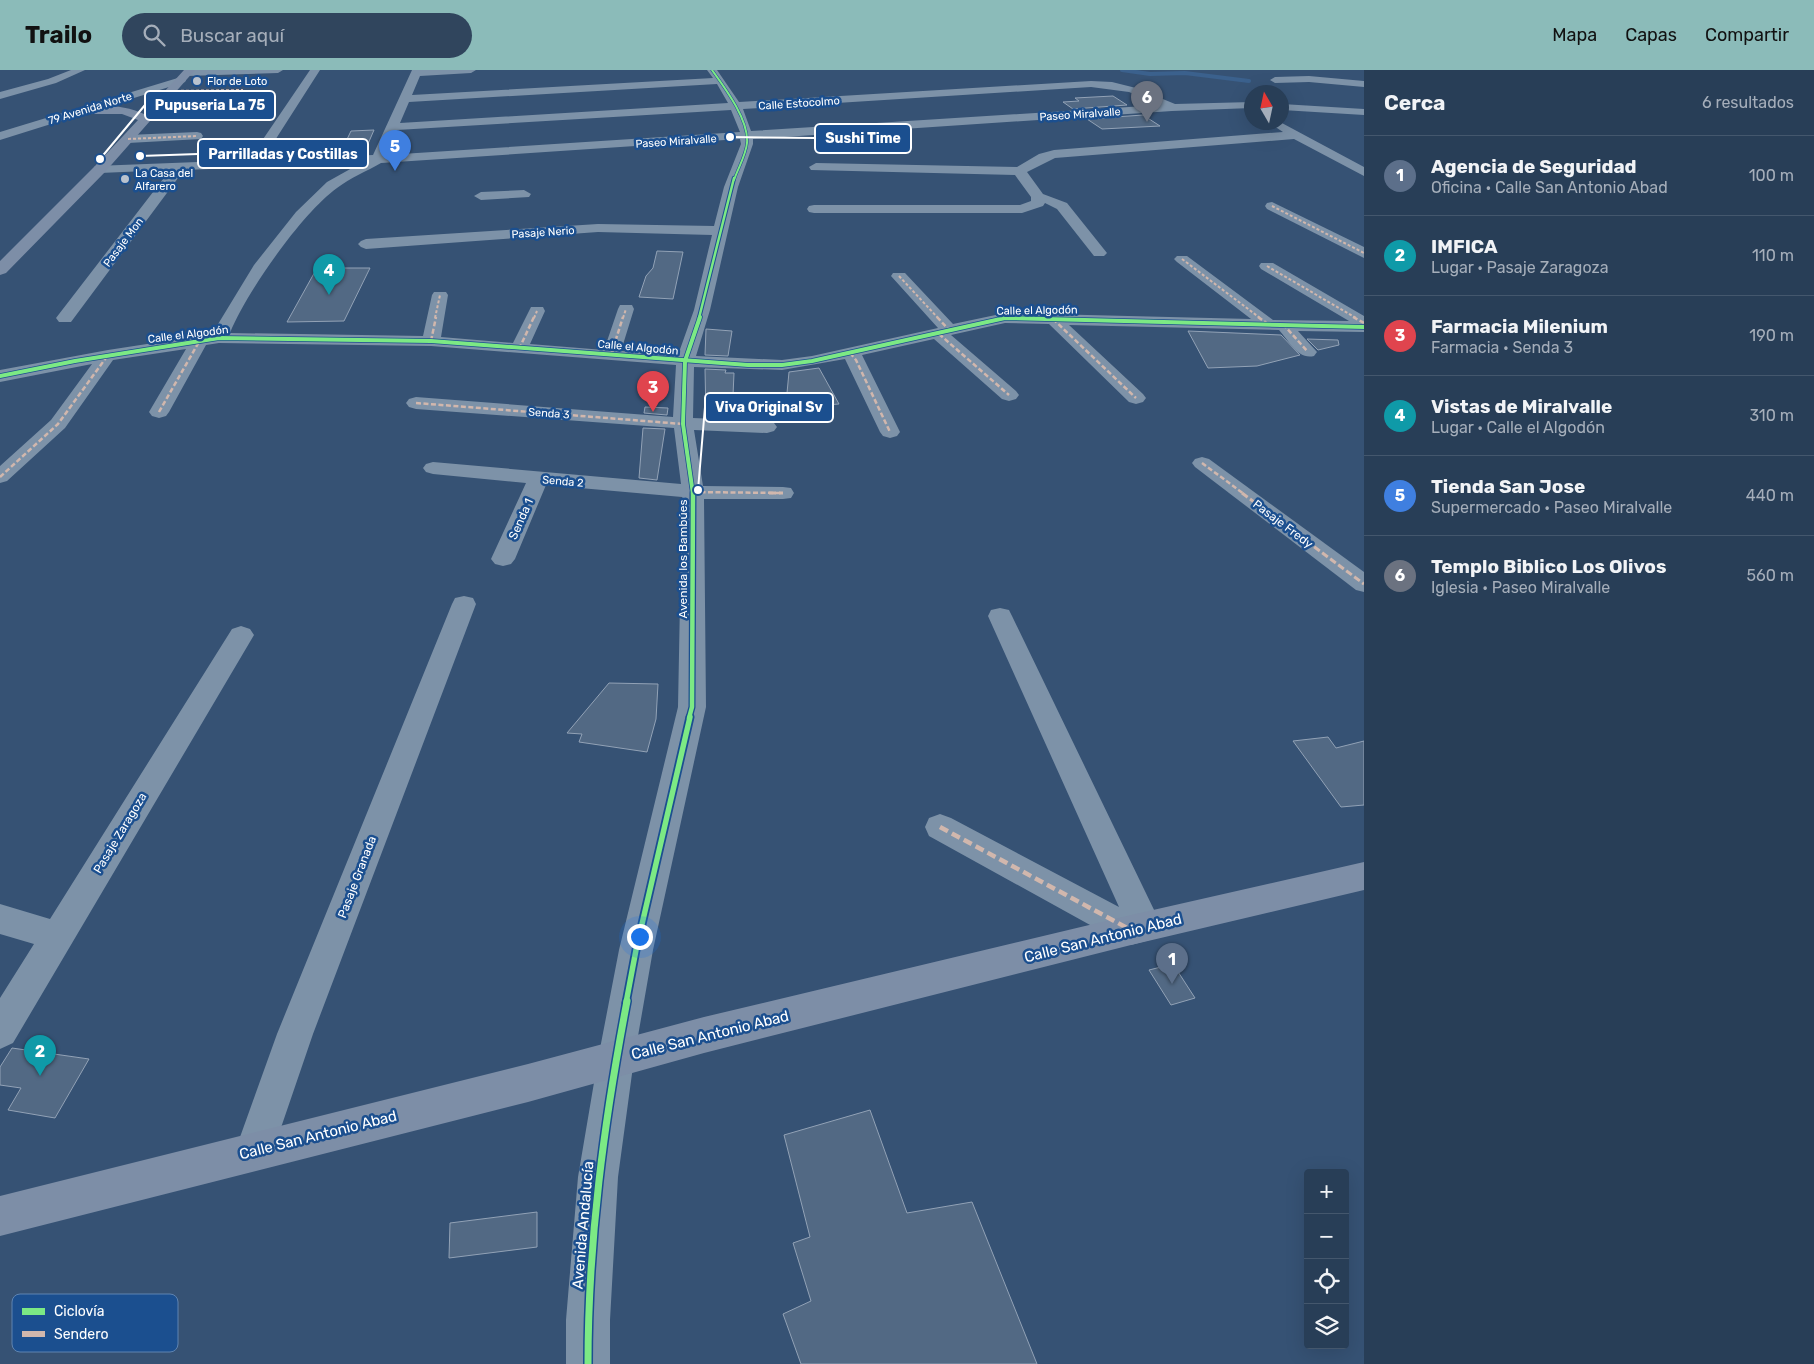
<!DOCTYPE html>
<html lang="es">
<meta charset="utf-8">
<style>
:root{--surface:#283e57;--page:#30455d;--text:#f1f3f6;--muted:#a5aeba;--line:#44576d;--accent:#8bbbb9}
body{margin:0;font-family:Rubik,sans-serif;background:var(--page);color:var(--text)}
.controls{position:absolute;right:15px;bottom:15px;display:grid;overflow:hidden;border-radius:5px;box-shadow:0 5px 20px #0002}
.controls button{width:45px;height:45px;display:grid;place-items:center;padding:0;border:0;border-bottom:1px solid var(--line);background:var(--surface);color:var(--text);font:25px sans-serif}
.compass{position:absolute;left:1244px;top:15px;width:45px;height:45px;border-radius:50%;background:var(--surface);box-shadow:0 5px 20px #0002;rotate:351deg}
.you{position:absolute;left:639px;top:866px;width:18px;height:18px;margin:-12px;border:4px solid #fff;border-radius:50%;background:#1a73e8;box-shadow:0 0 0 8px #1a73e833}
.badge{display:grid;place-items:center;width:32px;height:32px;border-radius:50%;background:var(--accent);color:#fff;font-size:16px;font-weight:700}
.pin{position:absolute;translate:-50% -41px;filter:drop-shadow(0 1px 2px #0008)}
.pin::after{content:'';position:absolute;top:26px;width:18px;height:15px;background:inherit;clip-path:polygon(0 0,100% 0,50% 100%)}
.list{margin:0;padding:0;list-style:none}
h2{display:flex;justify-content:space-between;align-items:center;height:65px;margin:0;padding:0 20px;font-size:21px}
h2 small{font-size:16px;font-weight:400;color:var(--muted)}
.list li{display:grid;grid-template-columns:32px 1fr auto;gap:15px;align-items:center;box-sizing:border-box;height:80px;padding:0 20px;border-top:1px solid var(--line)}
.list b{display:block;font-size:19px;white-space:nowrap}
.list p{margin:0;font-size:16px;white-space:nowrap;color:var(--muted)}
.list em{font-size:16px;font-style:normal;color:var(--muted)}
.icon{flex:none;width:28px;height:28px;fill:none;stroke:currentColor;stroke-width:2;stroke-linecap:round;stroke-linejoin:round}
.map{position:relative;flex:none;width:1364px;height:1294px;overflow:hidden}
header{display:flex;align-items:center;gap:30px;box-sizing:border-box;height:70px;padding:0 25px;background:var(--accent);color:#111}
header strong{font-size:24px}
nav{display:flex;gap:28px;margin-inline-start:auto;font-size:18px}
.search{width:350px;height:45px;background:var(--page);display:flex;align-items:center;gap:12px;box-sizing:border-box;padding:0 18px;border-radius:28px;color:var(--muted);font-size:19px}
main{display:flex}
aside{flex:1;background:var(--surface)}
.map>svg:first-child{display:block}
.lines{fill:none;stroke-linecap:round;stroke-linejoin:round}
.stream{stroke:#3b618d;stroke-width:4}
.building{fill:#526984;stroke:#92a2b6}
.minor{fill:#7d92a8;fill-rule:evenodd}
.major{fill:#7d8ea7;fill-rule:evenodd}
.quiet-far3{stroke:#d1b7ad;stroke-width:2;stroke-dasharray:3 2;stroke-linecap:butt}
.quiet-far2{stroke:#d1b7ad;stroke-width:2.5;stroke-dasharray:5 2.5;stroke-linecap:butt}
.quiet-far1{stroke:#d1b7ad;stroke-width:3;stroke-dasharray:7 3;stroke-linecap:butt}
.quiet{stroke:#d1b7ad;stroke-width:4.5;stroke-dasharray:9 4.5;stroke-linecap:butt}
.cycleway-far5-casing{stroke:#1b4f8f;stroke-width:3}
.cycleway-far4-casing{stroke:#1b4f8f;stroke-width:4.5}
.cycleway-far3-casing{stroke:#1b4f8f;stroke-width:5.5}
.cycleway-far2-casing{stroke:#1b4f8f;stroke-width:7}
.cycleway-far1-casing{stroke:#1b4f8f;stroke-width:9}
.cycleway-casing{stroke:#1b4f8f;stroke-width:10}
.cycleway-far5{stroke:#7ce984;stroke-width:2}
.cycleway-far4{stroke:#7ce984;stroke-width:2.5}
.cycleway-far3{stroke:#7ce984;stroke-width:4}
.cycleway-far2{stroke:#7ce984;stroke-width:4.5}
.cycleway-far1{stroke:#7ce984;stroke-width:5.5}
.cycleway{stroke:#7ce984;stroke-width:7}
.poi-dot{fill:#b9c2ce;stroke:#1b4f8f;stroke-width:2}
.labels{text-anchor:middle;stroke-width:5;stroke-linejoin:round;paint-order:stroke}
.far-poi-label{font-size:11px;fill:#fff;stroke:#1b4f8f;text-anchor:start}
.far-street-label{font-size:11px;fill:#fff;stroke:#1b4f8f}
.street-label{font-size:12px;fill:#fff;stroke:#1b4f8f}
.near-street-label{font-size:15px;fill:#fff;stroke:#1b4f8f}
.key{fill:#1b4f8f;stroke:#5f84b1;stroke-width:1}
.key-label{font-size:14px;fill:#fff}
.leader{fill:none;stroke:#fff;stroke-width:2}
.callout-dot{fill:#fff;stroke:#1b4f8f;stroke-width:2}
.callout{fill:#1b4f8f;stroke:#fff;stroke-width:2}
.callout-label{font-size:14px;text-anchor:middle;font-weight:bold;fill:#fff}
</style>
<header>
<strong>Trailo</strong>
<div class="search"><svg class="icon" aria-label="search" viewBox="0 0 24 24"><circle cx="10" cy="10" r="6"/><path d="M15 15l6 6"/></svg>Buscar aquí</div>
<nav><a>Mapa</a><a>Capas</a><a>Compartir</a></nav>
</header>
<main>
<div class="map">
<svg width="1364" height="1294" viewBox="0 0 1364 1294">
<rect width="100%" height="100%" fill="#365274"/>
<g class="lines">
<path class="stream" d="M1122,0L1150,4L1185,3L1249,11"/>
</g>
<g class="building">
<path d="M1113,26L1127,35L1073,39L1063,32L1079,31L1075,28Z"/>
<path d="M1143,45L1160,56L1102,59L1087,49Z"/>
<path d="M374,60L364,83L340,84L351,61Z"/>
<path d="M657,181L683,182L673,229L639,227L646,206L653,198Z"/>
<path d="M317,198H370L344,251L287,252Z"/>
<path d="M706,259L732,261L728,286L705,285Z"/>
<path d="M1188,261L1281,265L1300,285L1257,296L1208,298Z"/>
<path d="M1307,269L1338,270L1339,275L1318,280Z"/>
<path d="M819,298L839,334L813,336L807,324L787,323L789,302Z"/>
<path d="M705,299L726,300L725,303H734L732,348L706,347Z"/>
<path d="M645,337L668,338L667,345L644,343Z"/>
<path d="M643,358L665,359L657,410L639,408Z"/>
<path d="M609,613L658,614L656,649L647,682L579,672L582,664L567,663Z"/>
<path d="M1328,667L1336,678L1364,671V735L1341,737L1293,671Z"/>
<path d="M1173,894L1195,928L1171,935L1149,900Z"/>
<path d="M12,978L89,989L55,1048L8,1040L21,1018L0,1015V997Z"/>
<path d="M870,1040L907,1143L972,1132L1037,1294H801L783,1244L811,1231L793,1173L810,1167L784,1065Z"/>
<path d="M537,1142V1177L449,1188L450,1153Z"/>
</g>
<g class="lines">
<g class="minor">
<path d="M71,0H85L56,13L0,29V22L48,9Z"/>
<path d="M186,0H283L278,3L187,6L182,3Z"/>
<path d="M310,0H320L263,89L373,85L412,0H476L471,3L420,6L412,25L713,8L707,0H717L739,32L1091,11L1112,12L1136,18L1175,34L1252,32V38L1172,41L753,69V74L738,117L710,240L696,286L782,290L812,286L938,258L891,206L893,203H905L953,254L1005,243L1251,249L1177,192L1174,189L1177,186H1187L1273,250L1349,251L1261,199L1259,196L1261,193H1273L1364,246V262L1298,261L1317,282L1314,286C1298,290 1289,271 1279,260L1069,255L1143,324L1146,328L1143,332L1136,334L1129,332L1049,254L1005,253L951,265L1016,321L1019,325L1016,329L1009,331L1002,329L934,269L862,285L900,362L897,366L890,368L883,366L880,362L845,289L782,300L694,297L693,348L767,351L774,353L777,357L774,361L767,363L694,360L703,416L783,417L791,418L794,423L791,428L783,429H704L706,637L653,880L634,989L618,1107L610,1250V1294H566V1250L578,1107L598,989L619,880L678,637L682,427L546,415L515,489L511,494L503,496L495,494L491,489L526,413L433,404L426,402L423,398L426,394L433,392L681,414L674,358L416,339L409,337L406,333L409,329L416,327L673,347L676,295L431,276L219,273L206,275L169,342L166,346L159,348L152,346L149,342L186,279L113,290L65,358L7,411L0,413V396L51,350L92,294L0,312V300L108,280L212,264L254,195L296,142L327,112L361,93L184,100L71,252H59L56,248L170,100L100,103L95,102L93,99L95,96L249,90ZM717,14L728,33L400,53L409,32ZM1091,17L1129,22L1160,35L751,61L743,39ZM731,40L740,62L386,85L397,60ZM740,69L741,74L724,117L714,156L598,154L366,169L361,171L358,174L361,177L366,179L598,162L712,165L694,240L678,285L621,281L634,239L632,235H620L618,239L604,280L530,274L545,241L543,237H531L513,273L441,267L448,225L446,222H434L432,225L423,266L230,263C246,223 302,143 337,118C350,108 367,101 381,93Z"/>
<path d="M1309,6L1364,11V17L1309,12L1275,13L1270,10L1275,7Z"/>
<path d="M181,7L185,8L186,10L185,12L0,70V62Z"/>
<path d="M1282,34L1364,39V45L1282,40Z"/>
<path d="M210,39L214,40L216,42L214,44L150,48L144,44L150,40Z"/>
<path d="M1280,52L1364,97V106L1294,69L1055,88L1027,102L1043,124L1067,133L1107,183L1104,186H1094L1057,139L1045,133L1043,136L1022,143H814L809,142L807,139L809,136L814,135H1020L1031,131V127L1015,105L811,100L809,97L816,93L1017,97L1039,84L1054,80L1283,62L1274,56Z"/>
<path d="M197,62L201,63L203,66L201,69L128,73L122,69L128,65Z"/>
<path d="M524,120L531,124L529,127L481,130L474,126L481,122Z"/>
<path d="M1272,132L1364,177V188L1267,139L1265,136L1267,133Z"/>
<path d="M1202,387L1209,389L1364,502V522L1356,520L1195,397L1192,393L1195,389Z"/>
<path d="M464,526L473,528L476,534L313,964L273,1081L268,1095L254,1100L240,1095L235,1081L277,964L452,534L455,528Z"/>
<path d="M1000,538L1009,540L1012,546L1157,846L1162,857L1157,868L1131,875L1119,871L929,766L925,757L929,748L940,744L951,748L1119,837L988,546L991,540Z"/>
<path d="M241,556L250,559L254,565L13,973L0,979V928L34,874L0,864V834L50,849L232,559Z"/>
</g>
<g class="major">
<path d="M184,0H195L105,102L6,203L0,205V191L95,96L138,50L122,44H81L77,43L75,41L77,39C98,33 124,35 144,44Z"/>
<path d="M1364,792V820L1131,875L704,983L528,1032L0,1166V1126L528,994L704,947L1131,845Z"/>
</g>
<g class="quiet-far3">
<path d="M171,21L243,20"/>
<path d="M150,44L210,42"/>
<path d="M128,69L197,66"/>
<path d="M1272,136L1364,183"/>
<path d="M1182,189L1260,248"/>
<path d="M1267,196L1356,248"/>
<path d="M899,206L938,248"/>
<path d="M435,248L440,225"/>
<path d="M534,248L537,241"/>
<path d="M623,248L626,239"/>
</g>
<g class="quiet-far2">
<path d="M937,247L949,260"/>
<path d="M1258,247L1268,254"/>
<path d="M1353,247L1364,253"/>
<path d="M1053,249L1136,328"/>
<path d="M1283,254L1308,282"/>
<path d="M939,264L1009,325"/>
<path d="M431,271L436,247"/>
<path d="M519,279L534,247"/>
<path d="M850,283L856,290L890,362"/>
<path d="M611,285L623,247"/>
<path d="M416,333L683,354"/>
<path d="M159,342L200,270"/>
<path d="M1202,393L1244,424"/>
<path d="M0,407L58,354L108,285"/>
<path d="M693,422L783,423"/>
</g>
<g class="quiet-far1">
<path d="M769,423H783"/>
<path d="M1242,423L1364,514"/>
</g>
<path class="quiet" d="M940,757L1131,860"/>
<defs>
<path id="cycleway-far5" d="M712,0C725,18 749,50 747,73C746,85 738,98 734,110"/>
<path id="cycleway-far4" d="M699,248L734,108"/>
<g id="cycleway-far3">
<path d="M0,306L75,291L219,268L431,271L748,295H782L812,291L1005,248L1364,257"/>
<path d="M693,424L683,354L685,291L700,247"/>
</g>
<path id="cycleway-far2" d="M689,648L692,637L693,423"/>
<path id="cycleway-far1" d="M626,933L636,880L690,647"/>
<path id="cycleway" d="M588,1294C588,1171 604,1052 627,931"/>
</defs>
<use href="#cycleway-far5" class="cycleway-far5-casing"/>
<use href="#cycleway-far4" class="cycleway-far4-casing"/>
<use href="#cycleway-far3" class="cycleway-far3-casing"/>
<use href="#cycleway-far2" class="cycleway-far2-casing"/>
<use href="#cycleway-far1" class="cycleway-far1-casing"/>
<use href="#cycleway" class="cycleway-casing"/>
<use href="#cycleway-far5" class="cycleway-far5"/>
<use href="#cycleway-far4" class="cycleway-far4"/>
<use href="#cycleway-far3" class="cycleway-far3"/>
<use href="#cycleway-far2" class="cycleway-far2"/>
<use href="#cycleway-far1" class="cycleway-far1"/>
<use href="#cycleway" class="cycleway"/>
</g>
<g class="poi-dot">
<circle cx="197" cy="11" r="5"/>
<circle cx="125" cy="109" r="5"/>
</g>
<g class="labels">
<g class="far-poi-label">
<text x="207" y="15">Flor de Loto</text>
<text x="135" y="107">La Casa del<tspan x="135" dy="13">Alfarero</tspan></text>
</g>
<g class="far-street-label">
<text transform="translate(799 33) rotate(-4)" y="4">Calle Estocolmo</text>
<text transform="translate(90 38) rotate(-17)" y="4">79 Avenida Norte</text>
<text transform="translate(1080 44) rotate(-4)" y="4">Paseo Miralvalle</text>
<text transform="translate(676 71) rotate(-4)" y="4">Paseo Miralvalle</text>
<text transform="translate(543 162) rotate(-4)" y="4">Pasaje Nerio</text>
<text transform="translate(123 172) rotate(-53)" y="4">Pasaje Mon</text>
<text transform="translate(1037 240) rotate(-1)" y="4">Calle el Algodón</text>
<text transform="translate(188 264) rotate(-7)" y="4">Calle el Algodón</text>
<text transform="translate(638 277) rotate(5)" y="4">Calle el Algodón</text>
<text transform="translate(549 343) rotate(4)" y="4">Senda 3</text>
<text transform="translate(563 411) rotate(5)" y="4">Senda 2</text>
</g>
<g class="street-label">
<text transform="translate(521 449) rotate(-66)" y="4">Senda 1</text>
<text transform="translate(1283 454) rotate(37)" y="4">Pasaje Fredy</text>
<text transform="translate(683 489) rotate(-90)" y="4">Avenida los Bambúes</text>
<text transform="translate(120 763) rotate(-59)" y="4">Pasaje Zaragoza</text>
<text transform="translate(357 807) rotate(-69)" y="4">Pasaje Granada</text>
</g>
<g class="near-street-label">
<text transform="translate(1103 868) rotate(-14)" y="5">Calle San Antonio Abad</text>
<text transform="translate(710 965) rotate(-14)" y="5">Calle San Antonio Abad</text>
<text transform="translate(318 1065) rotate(-14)" y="5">Calle San Antonio Abad</text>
<text transform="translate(583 1155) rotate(-85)" y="5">Avenida Andalucía</text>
</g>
</g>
<rect x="12" y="1224" width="166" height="58" rx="8" class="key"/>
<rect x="22" y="1238" width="23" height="7" fill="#7ce984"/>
<rect x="22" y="1261" width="23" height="6" fill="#d1b7ad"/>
<g class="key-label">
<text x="54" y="1246">Ciclovía</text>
<text x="54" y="1269">Sendero</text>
</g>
<path class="leader" d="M100 89L145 35M730 67L815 68M140 86L198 84M698 420L705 337"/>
<g class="callout-dot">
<circle cx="100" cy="89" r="5"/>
<circle cx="730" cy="67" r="5"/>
<circle cx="140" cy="86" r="5"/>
<circle cx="698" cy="420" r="5"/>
</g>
<g class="callout">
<rect x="145" y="21" width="130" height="29" rx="5"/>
<rect x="815" y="54" width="96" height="29" rx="5"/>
<rect x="198" y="69" width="170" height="29" rx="5"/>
<rect x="705" y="323" width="128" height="29" rx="5"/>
</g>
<g class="callout-label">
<text x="210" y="40">Pupuseria La 75</text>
<text x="863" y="73">Sushi Time</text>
<text x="283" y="89">Parrilladas y Costillas</text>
<text x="769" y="342">Viva Original Sv</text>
</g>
</svg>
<div class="controls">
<button>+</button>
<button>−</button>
<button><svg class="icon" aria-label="locate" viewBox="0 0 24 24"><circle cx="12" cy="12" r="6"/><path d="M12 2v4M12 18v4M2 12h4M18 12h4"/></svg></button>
<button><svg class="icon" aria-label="layers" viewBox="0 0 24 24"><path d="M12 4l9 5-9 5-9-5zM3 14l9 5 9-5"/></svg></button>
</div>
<svg class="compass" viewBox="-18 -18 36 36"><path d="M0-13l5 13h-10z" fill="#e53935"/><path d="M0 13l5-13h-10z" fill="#a5aeba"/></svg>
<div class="you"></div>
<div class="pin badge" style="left:1172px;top:914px;background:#5c6f8a">1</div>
<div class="pin badge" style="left:40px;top:1006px;background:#0f9aa8">2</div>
<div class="pin badge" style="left:653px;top:342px;background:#e0444e">3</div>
<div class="pin badge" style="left:329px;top:225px;background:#0f9aa8">4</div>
<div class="pin badge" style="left:395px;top:101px;background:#3f7fe0">5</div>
<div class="pin badge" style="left:1147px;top:52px;background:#6b7280">6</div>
</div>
<aside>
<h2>Cerca<small>6 resultados</small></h2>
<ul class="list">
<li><span class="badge" style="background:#5c6f8a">1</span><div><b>Agencia de Seguridad</b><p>Oficina · Calle San Antonio Abad</p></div><em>100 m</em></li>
<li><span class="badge" style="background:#0f9aa8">2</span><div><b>IMFICA</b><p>Lugar · Pasaje Zaragoza</p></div><em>110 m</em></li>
<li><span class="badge" style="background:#e0444e">3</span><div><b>Farmacia Milenium</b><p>Farmacia · Senda 3</p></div><em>190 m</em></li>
<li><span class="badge" style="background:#0f9aa8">4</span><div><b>Vistas de Miralvalle</b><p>Lugar · Calle el Algodón</p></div><em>310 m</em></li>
<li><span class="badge" style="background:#3f7fe0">5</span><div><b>Tienda San Jose</b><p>Supermercado · Paseo Miralvalle</p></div><em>440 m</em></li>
<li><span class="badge" style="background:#6b7280">6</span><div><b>Templo Biblico Los Olivos</b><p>Iglesia · Paseo Miralvalle</p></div><em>560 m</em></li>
</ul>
</aside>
</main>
